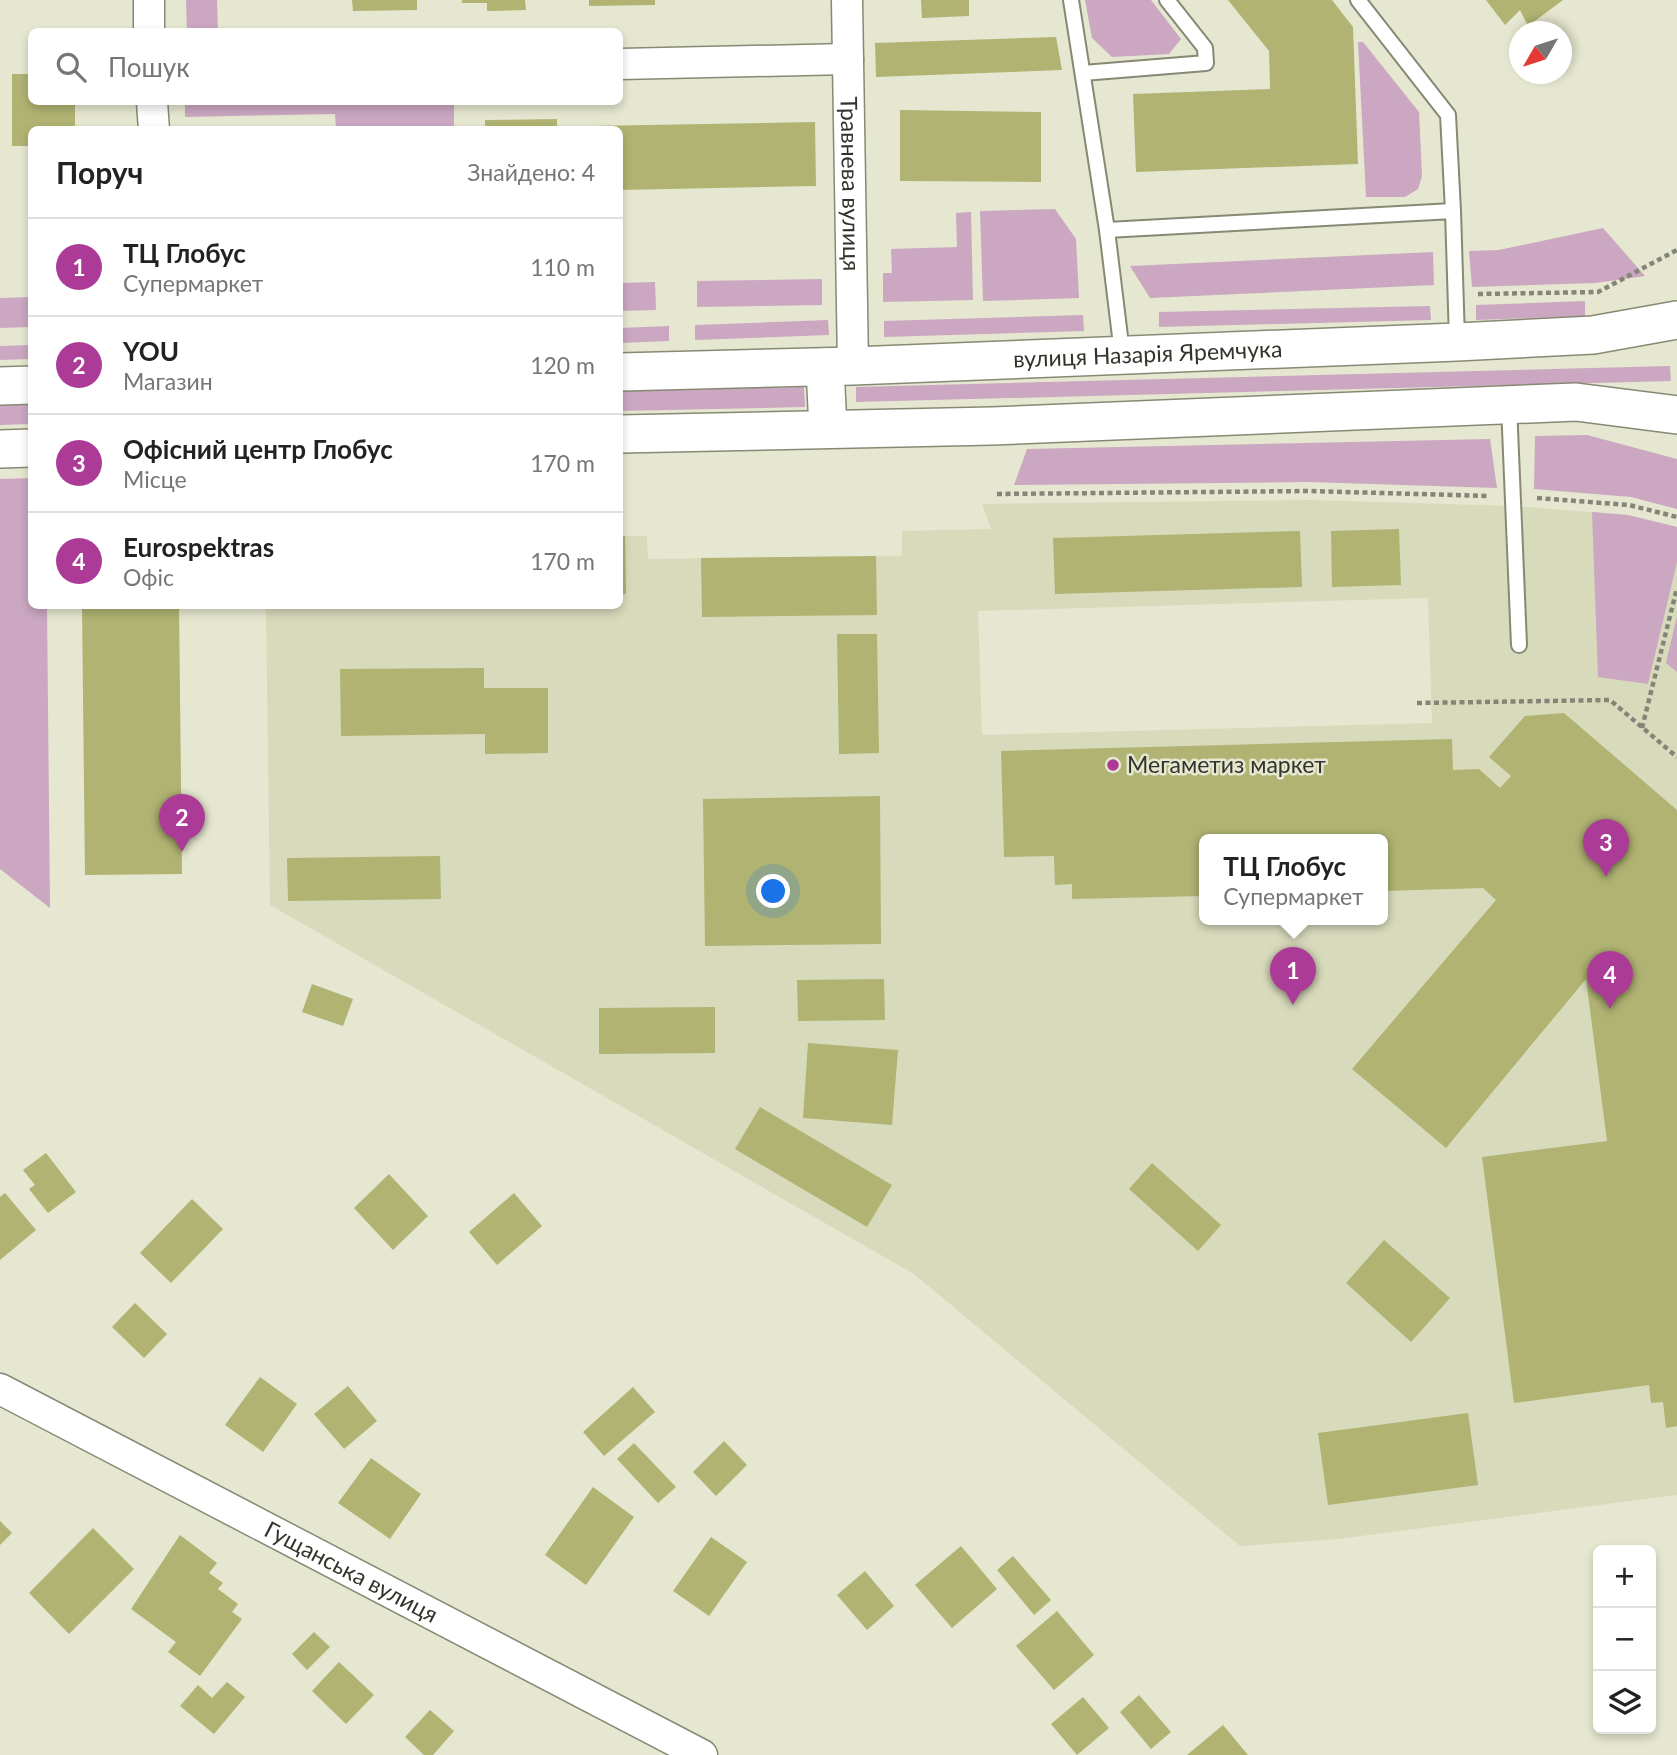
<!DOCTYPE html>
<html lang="uk">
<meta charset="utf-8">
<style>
:root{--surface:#fff;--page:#f2f2f2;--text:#222;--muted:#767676;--line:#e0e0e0;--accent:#ac3b97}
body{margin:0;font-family:Lato,sans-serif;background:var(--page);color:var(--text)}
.controls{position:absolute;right:21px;bottom:21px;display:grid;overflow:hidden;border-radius:10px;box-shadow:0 4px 10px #0003}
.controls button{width:63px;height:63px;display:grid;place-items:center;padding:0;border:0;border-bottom:2px solid var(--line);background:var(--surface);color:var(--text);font:35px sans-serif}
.compass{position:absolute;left:1509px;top:21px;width:63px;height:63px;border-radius:50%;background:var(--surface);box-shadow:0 4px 10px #0003;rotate:231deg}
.you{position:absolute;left:774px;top:892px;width:24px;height:24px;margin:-18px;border:5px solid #fff;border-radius:50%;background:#1a73e8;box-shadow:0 0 0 10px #1a73e833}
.badge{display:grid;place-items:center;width:46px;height:46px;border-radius:50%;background:var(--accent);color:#fff;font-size:23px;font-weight:700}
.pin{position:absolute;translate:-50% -58px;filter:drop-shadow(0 2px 4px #0008)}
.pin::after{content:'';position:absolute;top:37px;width:24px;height:21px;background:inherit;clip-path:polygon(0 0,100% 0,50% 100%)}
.popup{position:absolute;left:1199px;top:834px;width:189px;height:91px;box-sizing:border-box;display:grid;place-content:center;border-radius:10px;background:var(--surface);filter:drop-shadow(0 2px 5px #0005);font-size:23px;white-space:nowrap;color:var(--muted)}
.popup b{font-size:26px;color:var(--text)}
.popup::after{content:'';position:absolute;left:50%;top:100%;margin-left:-14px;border:14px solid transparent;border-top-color:var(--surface)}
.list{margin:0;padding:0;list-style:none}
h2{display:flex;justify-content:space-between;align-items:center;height:91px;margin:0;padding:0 28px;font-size:30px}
h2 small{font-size:23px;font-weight:400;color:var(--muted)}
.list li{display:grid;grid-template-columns:46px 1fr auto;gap:21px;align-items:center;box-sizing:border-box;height:98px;padding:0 28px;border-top:2px solid var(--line)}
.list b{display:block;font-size:26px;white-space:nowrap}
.list p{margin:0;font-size:23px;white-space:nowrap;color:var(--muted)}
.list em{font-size:23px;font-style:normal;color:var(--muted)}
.icon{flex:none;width:38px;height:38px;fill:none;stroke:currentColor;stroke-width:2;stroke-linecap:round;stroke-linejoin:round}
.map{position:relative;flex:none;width:1677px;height:1755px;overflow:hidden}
.search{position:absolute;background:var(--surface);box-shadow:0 4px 10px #0003;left:28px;top:28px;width:595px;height:77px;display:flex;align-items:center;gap:18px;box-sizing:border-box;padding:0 24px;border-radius:10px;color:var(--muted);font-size:26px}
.panel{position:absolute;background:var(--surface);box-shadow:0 4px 10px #0003;left:28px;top:126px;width:595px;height:483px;border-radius:10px}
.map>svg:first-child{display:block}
.built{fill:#d8dabc;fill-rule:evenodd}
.green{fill:#cba7c1}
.building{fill:#b0b372}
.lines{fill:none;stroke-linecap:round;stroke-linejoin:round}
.service-casing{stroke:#878974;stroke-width:18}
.minor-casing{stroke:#878974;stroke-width:33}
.tertiary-casing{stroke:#878974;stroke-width:40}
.path{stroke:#848576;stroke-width:4.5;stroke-dasharray:5 3.5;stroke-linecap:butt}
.service{stroke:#fff;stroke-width:14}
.minor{stroke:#fff;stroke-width:30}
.tertiary{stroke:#fff;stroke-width:37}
.poi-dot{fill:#ac3b97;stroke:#e5e7d0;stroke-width:2.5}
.labels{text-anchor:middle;stroke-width:5;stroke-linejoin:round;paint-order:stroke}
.street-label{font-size:23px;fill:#32332a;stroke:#e5e7d0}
.poi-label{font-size:23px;fill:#32332a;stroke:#e5e7d0;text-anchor:start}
</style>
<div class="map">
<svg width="1677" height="1755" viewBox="0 0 1677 1755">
<rect width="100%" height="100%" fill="#e5e7d0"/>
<path class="built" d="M1309,500L1514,506L1628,515L1677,527V1495L1338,1539L1240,1546L914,1274L270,905L266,606H620V536H647L648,559L902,556V531L991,529L982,504ZM1428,598L1432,723L982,735L978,611ZM1204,839H1382V919H1204Z"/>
<g class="green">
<path d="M186,0H217L218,31H187Z"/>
<path d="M1085,0H1151L1181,39L1169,54L1112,57L1092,38Z"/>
<path d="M1358,42H1363L1419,112L1422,176L1418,189L1405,197H1366Z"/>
<path d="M185,102H454V129H336L335,114L185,117Z"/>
<path d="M1055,209L1076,239L1079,298L983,301L980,211Z"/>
<path d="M971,212L973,300L883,302V273H892L891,249L957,247L956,213Z"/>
<path d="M1603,228L1645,276L1595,283L1472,287L1469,251L1499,250Z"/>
<path d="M1433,252L1434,285L1150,298L1130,266Z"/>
<path d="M822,279V305L697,307V281Z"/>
<path d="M655,282L656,310L620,311V283Z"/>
<path d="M31,297V327L0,328V298Z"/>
<path d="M1585,301V316L1476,320V305Z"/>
<path d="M1430,306L1431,320L1159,327V312Z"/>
<path d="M1083,315L1084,331L884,337V321Z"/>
<path d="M828,320L829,335L695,340V325Z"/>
<path d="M669,326V341L620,343V328Z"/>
<path d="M31,345V359L0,360V346Z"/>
<path d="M1670,366L1671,381L856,402V387Z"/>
<path d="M804,387L805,407L620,411V391Z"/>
<path d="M31,404V424L0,425V405Z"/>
<path d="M1587,435L1677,459V509L1631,497L1534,489L1535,436Z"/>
<path d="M1490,439L1497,488L1309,482L1014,485L1027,449Z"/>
<path d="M31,478L32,606H47L50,908L0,869V479Z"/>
<path d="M1592,512L1628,515L1677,527V562L1648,684L1598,677Z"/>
<path d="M1677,616V672L1666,663Z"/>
</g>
<g class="building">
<path d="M352,0H417V10L353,11Z"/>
<path d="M462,0H525L526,10L487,11V3H462Z"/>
<path d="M589,0H655V5L589,6Z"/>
<path d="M921,0H969V16L922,18Z"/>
<path d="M1228,0H1332L1353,27L1358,164L1136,172L1133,94L1270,89L1269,51Z"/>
<path d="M1486,0H1563L1528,26L1520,10L1505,25Z"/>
<path d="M1056,37L1062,70L876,77L875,43Z"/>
<path d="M12,74H32V102H75V130H32V146H12Z"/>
<path d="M900,110L1041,112V182L900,181Z"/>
<path d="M557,119V130H485V120Z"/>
<path d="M815,122L816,186L620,190V130H590V126Z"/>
<path d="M1399,529L1401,585L1332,587L1331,531Z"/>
<path d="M1300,531L1302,587L1055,594L1053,538Z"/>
<path d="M620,536H625L626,594H620Z"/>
<path d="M876,556L877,615L702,617L701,558Z"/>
<path d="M82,606H179L182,874L85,875Z"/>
<path d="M837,634H877L879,753L839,754Z"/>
<path d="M484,668V688H548V753L485,754V734L341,736L340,669Z"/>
<path d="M1564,713L1677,810V1426L1666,1428L1663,1402L1651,1403L1649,1385L1514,1403L1482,1157L1607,1141L1586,979L1446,1148L1352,1069L1496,900L1483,888L1382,891V839H1204V896L1072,899V884L1055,885L1054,856L1004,857L1001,751L1452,739L1453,770L1479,769L1500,788L1511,776L1489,757L1525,716Z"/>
<path d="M880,796L881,944L705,946L703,799Z"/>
<path d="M440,856L441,899L288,901L287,858Z"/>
<path d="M884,979L885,1020L798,1021L797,980Z"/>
<path d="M312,984L353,999L343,1026L302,1012Z"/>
<path d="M715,1007V1053L599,1054V1008Z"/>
<path d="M808,1043L898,1050L892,1125L803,1118Z"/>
<path d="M760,1107L892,1185L867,1227L735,1149Z"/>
<path d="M46,1153L76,1192L48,1213L29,1189L35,1185L23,1170Z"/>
<path d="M1152,1163L1221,1225L1198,1251L1129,1189Z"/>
<path d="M389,1174L428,1216L393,1250L354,1208Z"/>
<path d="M5,1193L36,1230L0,1260V1197Z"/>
<path d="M514,1193L542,1226L497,1265L469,1232Z"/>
<path d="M192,1199L223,1229L171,1283L140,1253Z"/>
<path d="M1384,1240L1450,1298L1411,1342L1346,1283Z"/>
<path d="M135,1303L167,1334L144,1358L112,1327Z"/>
<path d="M260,1377L297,1404L263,1452L225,1425Z"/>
<path d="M348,1386L377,1421L344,1449L314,1414Z"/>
<path d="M633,1387L655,1412L604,1456L583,1432Z"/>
<path d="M1468,1413L1478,1485L1328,1505L1318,1433Z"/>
<path d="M724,1441L747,1465L716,1496L693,1472Z"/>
<path d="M634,1443L676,1487L658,1503L617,1459Z"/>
<path d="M371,1458L421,1494L390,1539L338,1503Z"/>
<path d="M593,1487L634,1517L586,1585L545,1555Z"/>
<path d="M0,1521L12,1533L0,1545Z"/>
<path d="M93,1528L134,1569L69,1634L29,1593Z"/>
<path d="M180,1535L217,1563L209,1573L223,1583L218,1589L238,1604L232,1612L242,1619L200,1676L168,1652L176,1642L131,1609Z"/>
<path d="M711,1537L747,1562L709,1616L673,1591Z"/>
<path d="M961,1546L997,1589L952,1628L915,1585Z"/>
<path d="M1013,1556L1051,1600L1034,1615L997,1570Z"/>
<path d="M865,1571L894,1606L867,1630L837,1595Z"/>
<path d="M1057,1611L1094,1655L1054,1690L1016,1646Z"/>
<path d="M314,1632L330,1647L307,1670L292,1654Z"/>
<path d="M339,1662L374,1695L346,1724L312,1691Z"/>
<path d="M227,1682L245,1697L214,1734L180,1706L198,1685L212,1698Z"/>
<path d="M1139,1695L1171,1732L1151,1749L1120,1712Z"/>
<path d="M1083,1697L1109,1728L1077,1755L1051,1724Z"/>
<path d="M430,1710L454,1731L433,1755H424L405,1737Z"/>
<path d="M1223,1725L1248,1755H1187Z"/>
</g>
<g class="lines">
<defs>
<g id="service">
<path d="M1071,0L1107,230L1122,353"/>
<path d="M1358,0L1448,115L1453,211"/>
<path d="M1083,73L1206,63L1205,48L1167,0"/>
<path d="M1107,230L1453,211L1457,340"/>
<path d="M1509,405L1519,645"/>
</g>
<g id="minor">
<path d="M149,0V32"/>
<path id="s1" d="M847,0L853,366"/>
<path d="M620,64L848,59"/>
<path d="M152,102L154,130"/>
<path id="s2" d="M0,1389L702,1755"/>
</g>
<g id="tertiary">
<path d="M825,367L828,429"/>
<path id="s3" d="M620,372L853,366L1457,342L1593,335L1677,320"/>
<path d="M0,386L32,385"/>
<path d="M620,434L992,426L1576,402L1677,415"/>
<path d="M0,449L32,448"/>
</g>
</defs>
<use href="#service" class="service-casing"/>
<use href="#minor" class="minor-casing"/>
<use href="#tertiary" class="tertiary-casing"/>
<g class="path">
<path d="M1478,294L1598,292L1677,250"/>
<path d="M997,494L1309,491L1490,496"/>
<path d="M1537,498L1629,505L1677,517"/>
<path d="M1417,703L1610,700L1677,757"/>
<path d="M1642,728L1677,588"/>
</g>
<use href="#service" class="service"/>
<use href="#minor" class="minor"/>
<use href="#tertiary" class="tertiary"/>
</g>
<circle class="poi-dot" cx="1113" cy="765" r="7"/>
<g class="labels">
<g class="street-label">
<text dy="8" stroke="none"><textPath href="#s1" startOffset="184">Травнева вулиця</textPath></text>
<text dy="8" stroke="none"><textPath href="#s3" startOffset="528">вулиця Назарія Яремчука</textPath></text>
<text dy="8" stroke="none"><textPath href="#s2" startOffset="396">Гущанська вулиця</textPath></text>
</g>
<g class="poi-label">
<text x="1127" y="773">Мегаметиз маркет</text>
</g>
</g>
</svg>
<div class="controls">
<button>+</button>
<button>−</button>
<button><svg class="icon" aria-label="layers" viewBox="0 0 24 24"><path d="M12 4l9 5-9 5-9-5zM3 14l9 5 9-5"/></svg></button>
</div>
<svg class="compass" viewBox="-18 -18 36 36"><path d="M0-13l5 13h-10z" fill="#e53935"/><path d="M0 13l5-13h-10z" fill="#767676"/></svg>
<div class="you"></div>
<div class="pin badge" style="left:1293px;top:1005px">1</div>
<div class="popup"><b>ТЦ Глобус</b>Супермаркет</div>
<div class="pin badge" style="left:182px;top:852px">2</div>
<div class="pin badge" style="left:1606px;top:877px">3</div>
<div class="pin badge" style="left:1610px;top:1009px">4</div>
<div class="search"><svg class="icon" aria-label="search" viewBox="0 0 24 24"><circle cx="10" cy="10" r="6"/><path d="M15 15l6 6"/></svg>Пошук</div>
<section class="panel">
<h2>Поруч<small>Знайдено: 4</small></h2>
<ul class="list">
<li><span class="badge">1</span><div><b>ТЦ Глобус</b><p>Супермаркет</p></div><em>110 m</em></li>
<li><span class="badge">2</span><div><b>YOU</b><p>Магазин</p></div><em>120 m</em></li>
<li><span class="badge">3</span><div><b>Офісний центр Глобус</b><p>Місце</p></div><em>170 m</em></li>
<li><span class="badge">4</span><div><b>Eurospektras</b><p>Офіс</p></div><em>170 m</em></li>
</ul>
</section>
</div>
